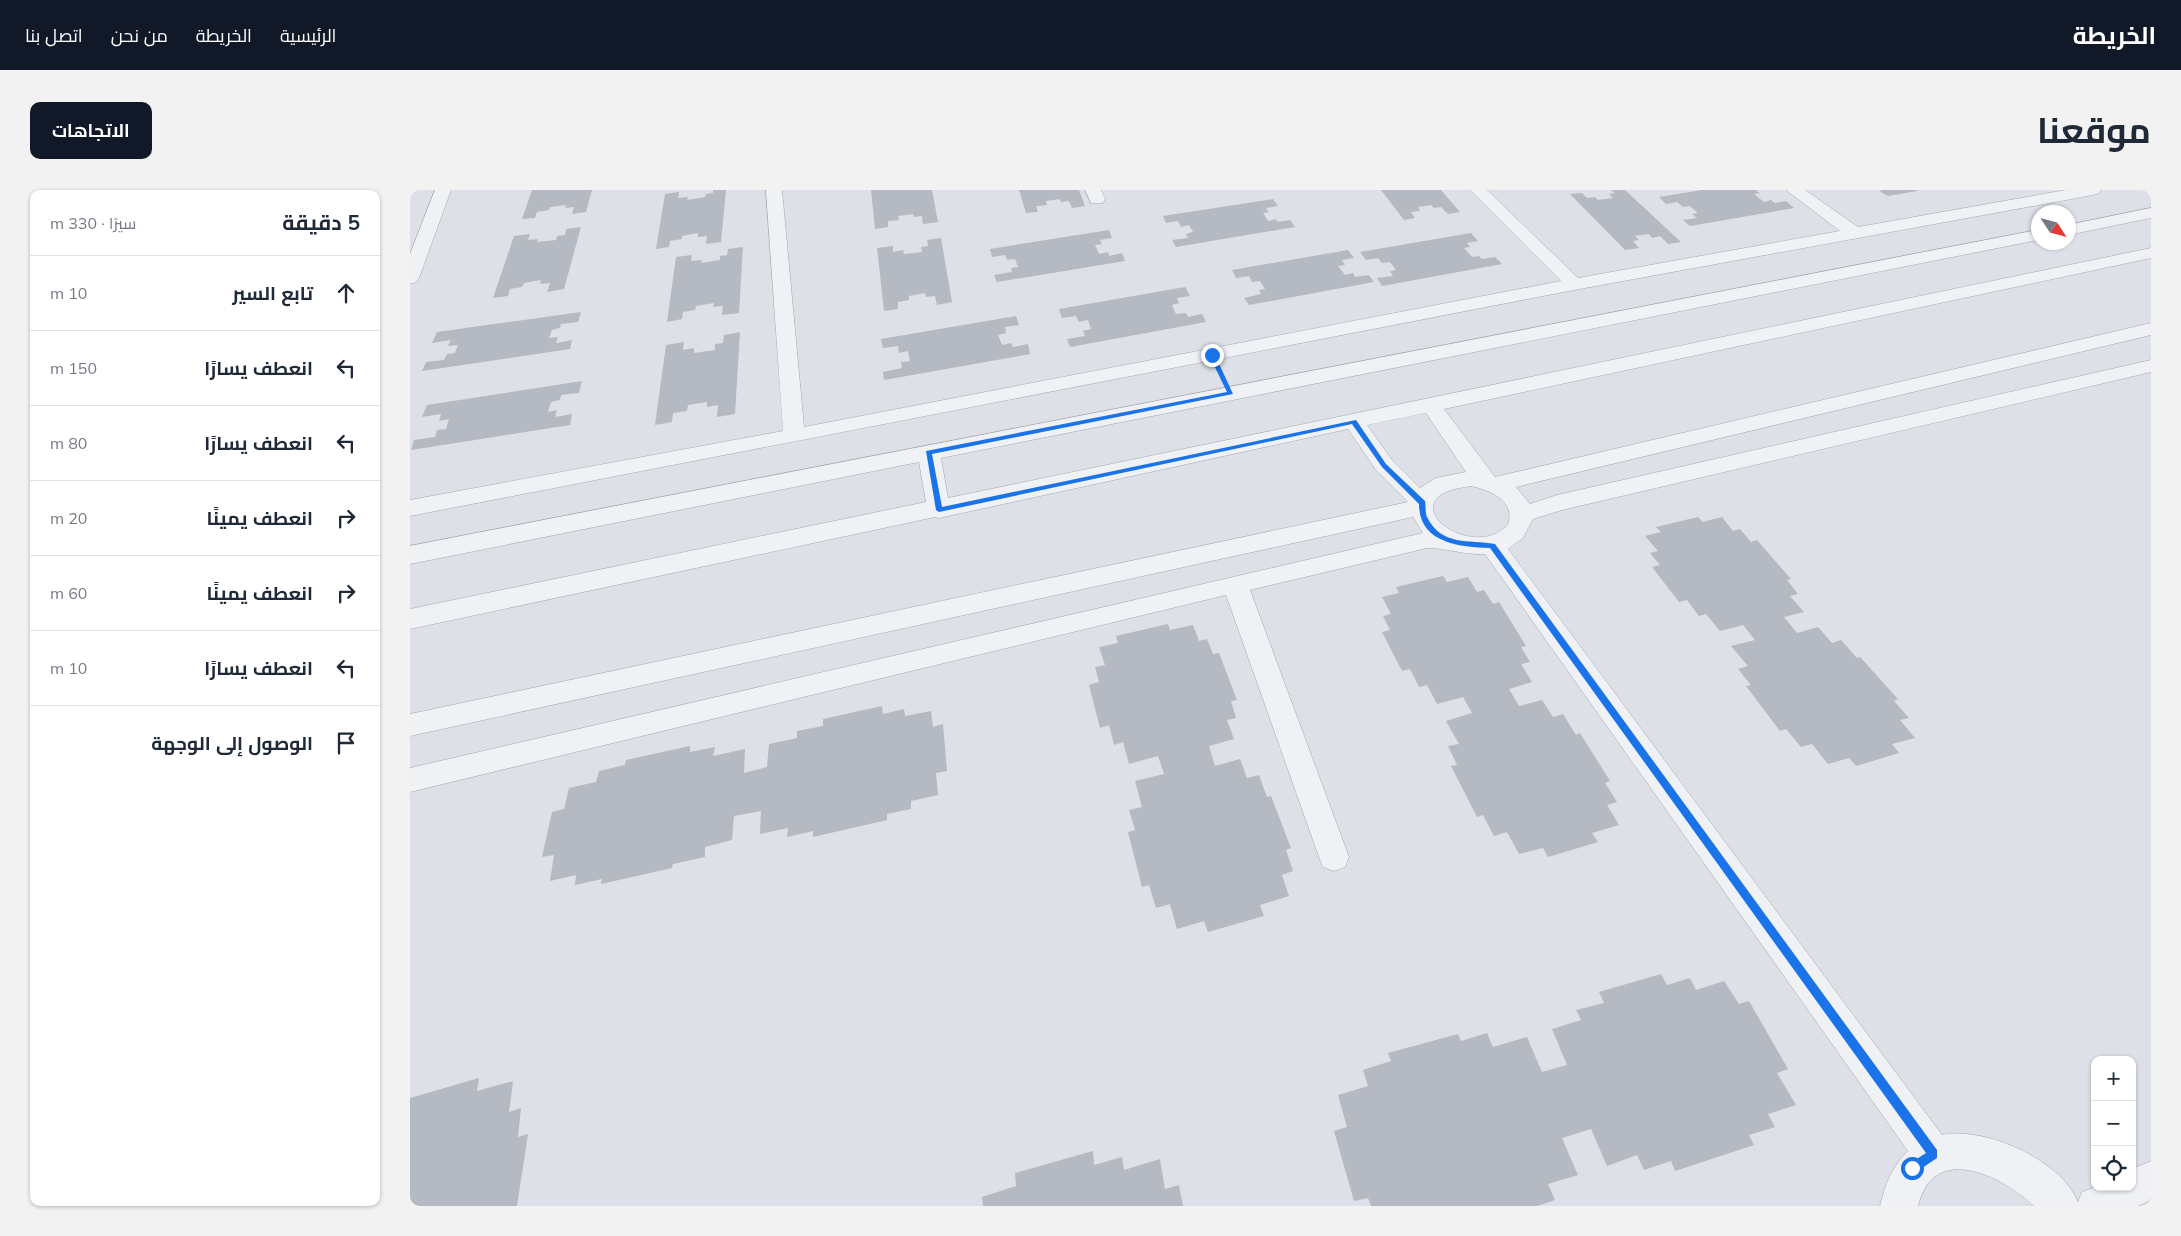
<!DOCTYPE html>
<html lang="ar">
<meta charset="utf-8">
<style>
:root{--surface:#fff;--page:#f2f2f3;--text:#1f2937;--muted:#747a83;--line:#e0e1e3;--accent:#111827}
body{margin:0;font-family:Mulish,Cairo,sans-serif;background:var(--page);color:var(--text);direction:rtl}
.controls{position:absolute;right:15px;bottom:15px;display:grid;overflow:hidden;border-radius:10px;box-shadow:0 1px 4px #0004}
.controls button{width:45px;height:45px;display:grid;place-items:center;padding:0;border:0;border-bottom:1px solid var(--line);background:var(--surface);color:var(--text);font:25px sans-serif}
.compass{position:absolute;left:1621px;top:15px;width:45px;height:45px;border-radius:50%;background:var(--surface);box-shadow:0 1px 4px #0004;rotate:126deg}
.stop{position:absolute;width:15px;height:15px;margin:-11px;border:4px solid #1a73e8;border-radius:50%;background:#fff}
.stop.end{background:#1a73e8;border-color:#fff;box-shadow:0 1px 5px #0008}
.list{margin:0;padding:0;list-style:none}
h2{display:flex;justify-content:space-between;align-items:center;height:65px;margin:0;padding:0 20px;font-size:21px}
h2 small{font-size:16px;font-weight:400;color:var(--muted)}
.list li{display:grid;grid-template-columns:32px 1fr auto;gap:15px;align-items:center;box-sizing:border-box;height:75px;padding:0 20px;border-top:1px solid var(--line)}
.list b{display:block;font-size:19px;white-space:nowrap}
.list em{font-size:16px;font-style:normal;color:var(--muted)}
.icon{flex:none;width:28px;height:28px;fill:none;stroke:currentColor;stroke-width:2;stroke-linecap:round;stroke-linejoin:round}
.map{position:relative;flex:none;width:1741px;height:1016px;overflow:hidden;direction:ltr;border-radius:10px}
header{display:flex;align-items:center;gap:30px;box-sizing:border-box;height:70px;padding:0 25px;background:var(--accent);color:#fff}
header strong{font-size:24px}
nav{display:flex;gap:28px;margin-inline-start:auto;font-size:18px}
.intro{display:flex;align-items:center;justify-content:space-between;box-sizing:border-box;height:120px;padding:0 30px}
h1{margin:0;font-size:35px}
.button{padding:12px 22px;border-radius:10px;background:var(--accent);color:#fff;font-size:18px;font-weight:700}
main{display:flex;gap:30px;padding:0 30px}
aside{flex:1;background:var(--surface);border-radius:10px;box-shadow:0 1px 4px #0004}
.map>svg:first-child{display:block}
.building{fill:#b4b9c2}
.lines{fill:none;stroke-linecap:round;stroke-linejoin:round}
.minor-casing{stroke:#a3a7af;stroke-width:1}
.minor{fill:#eff1f4;fill-rule:evenodd}
.route{fill:#1a73e8}
</style>
<header>
<strong>الخريطة</strong>
<nav><a>الرئيسية</a><a>الخريطة</a><a>من نحن</a><a>اتصل بنا</a></nav>
</header>
<div class="intro"><h1>موقعنا</h1><a class="button">الاتجاهات</a></div>
<main>
<div class="map">
<svg width="1741" height="1016" viewBox="0 0 1741 1016">
<rect width="100%" height="100%" fill="#dde0e6"/>
<g class="building">
<path d="M122,0H182L176,22L162,24L164,17L155,18L156,15L140,17L139,20L127,22L125,28L112,29Z"/>
<path d="M303,0H316L311,52L296,54L297,46L288,47V43L272,46V49L260,51L259,57L246,59L255,4L269,2L268,8L278,7L277,10L295,7L296,4L303,3Z"/>
<path d="M461,0H522L528,32L513,34L512,26L504,27L503,24L488,26L489,30L478,31V37L465,39Z"/>
<path d="M609,0H669L675,16L662,18L659,11L651,12L650,9L636,11L637,15L626,16L628,22L616,23Z"/>
<path d="M971,0H1031L1050,22L1038,24L1031,17L1024,18L1021,15L1008,17L1010,21L1001,22L1005,28L994,30Z"/>
<path d="M1201,0H1215L1271,52L1258,54L1250,46L1242,48L1239,44L1225,46L1229,50L1223,51L1229,58L1215,60L1160,4L1172,3L1177,8L1185,7L1188,10L1203,8L1199,4L1205,3Z"/>
<path d="M1292,0H1345L1350,3L1344,4L1354,12L1361,10L1365,13L1376,11L1384,18L1280,36L1273,30L1287,28L1282,24L1288,23L1280,16L1273,17L1267,12L1256,14L1249,7Z"/>
<path d="M1473,0H1507V1L1478,6L1469,1Z"/>
<path d="M863,9L868,16L856,18L859,22L853,23L858,31L866,29L868,32L880,30L885,37L766,57L762,50L778,48L776,44L783,42L779,35L771,37L768,31L756,33L753,26Z"/>
<path d="M171,37L154,99L137,102L140,93L130,94L131,90L114,93L112,97L100,99L98,106L83,108L104,46L120,44L118,50L128,49L127,52L146,50L147,46L155,45L156,39Z"/>
<path d="M699,40L702,48L690,50L692,54L685,55L689,64L698,62L699,66L712,63L715,71L587,92L584,85L602,82L601,78L608,77L605,69L597,70L595,65L582,67L580,59Z"/>
<path d="M1061,43L1068,51L1057,53L1060,57L1054,58L1062,67L1069,66L1072,69L1085,67L1092,74L972,96L967,88L983,86L980,81L986,80L980,72L972,73L968,68L956,70L950,62Z"/>
<path d="M531,48L542,112L527,115L525,106L516,107L515,103L499,106V110L488,112V119L474,121L467,58L483,56V62L493,60L494,64L512,62L511,57L518,56L517,50Z"/>
<path d="M333,57L329,123L312,125L313,116L303,117L304,113L286,116L285,120L273,122L272,129L257,132L266,67L282,65L281,71L292,70L291,73L310,70V66L317,65L318,59Z"/>
<path d="M938,60L944,68L932,70L935,75L928,76L935,85L943,83L945,87L959,85L964,92L839,115L834,108L851,104L849,100L855,99L850,91L842,92L839,86L826,88L822,80Z"/>
<path d="M775,97L780,106L767,108L769,113L762,115L766,124L776,123L778,127L792,124L796,132L660,157L657,149L675,146L673,141L681,139L678,130L669,132L666,126L652,128L649,119Z"/>
<path d="M171,122L168,132L151,134L150,138L142,140L139,148L148,147L146,153L162,150L160,159L12,181L16,172L34,170L37,164L45,163L48,155L38,156L41,150L22,153L27,142Z"/>
<path d="M606,126L609,135L595,137L596,143L588,145L592,155L601,153L603,157L618,154L620,164L474,190L473,182L492,178L491,172L500,171L498,161L489,163L488,156L473,158L471,149Z"/>
<path d="M330,142L325,224L307,227L308,215L297,217V212L278,215L277,221L263,223L262,232L245,235L256,155L274,152L273,160L284,158V163L305,160V154L313,153L314,145Z"/>
<path d="M172,191L169,203L151,205L150,210L141,212L138,222L147,220L145,227L162,224L160,235L1,260L4,250L25,247L27,240L36,239L39,229L29,231L31,224L12,227L17,215Z"/>
<path d="M1288,327L1293,332L1312,327L1323,341L1330,339L1341,352L1347,350L1381,389L1377,390L1388,404L1380,406L1394,422L1374,427L1387,443L1408,437L1422,453L1431,450L1447,468L1450,467L1488,509L1484,511L1499,528L1490,530L1505,548L1482,554L1489,563L1446,576L1439,568L1418,574L1402,554L1391,557L1376,539L1370,541L1336,496L1341,495L1328,479L1338,476L1321,456L1345,450L1333,435L1310,441L1296,424L1289,426L1277,410L1269,412L1242,377L1250,375L1240,363L1248,361L1235,346L1251,342L1246,337Z"/>
<path d="M1033,386L1037,392L1058,387L1067,402L1074,400L1083,414L1089,412L1116,456L1111,457L1120,472L1111,474L1122,492L1099,499L1109,516L1132,510L1143,527L1153,524L1166,545L1170,543L1200,591L1195,593L1207,612L1197,615L1209,635L1182,643L1188,652L1138,667L1133,658L1109,664L1097,642L1084,646L1073,625L1067,627L1041,576L1047,575L1038,556L1049,554L1036,531L1062,523L1053,507L1027,514L1017,495L1009,497L1000,479L992,481L972,442L980,440L973,426L981,424L972,407L989,403L986,397Z"/>
<path d="M758,434L760,440L783,435L789,451L797,449L803,464L809,463L827,510L821,511L826,528L817,530L824,549L799,556L805,576L830,569L837,588L849,585L857,607L861,606L881,658L876,660L883,681L872,685L879,706L850,715L854,726L798,742L794,731L767,739L760,714L746,718L739,695L732,697L718,642L725,640L719,620L732,617L725,591L754,584L748,566L719,574L713,552L704,555L699,535L690,538L679,495L689,492L685,477L695,475L689,457L708,453L706,446Z"/>
<path d="M472,516L473,524L494,519L495,526L521,521L523,537L533,534L537,581L526,583L528,605L501,611V619L477,624V630L403,647V641L377,647L378,638L350,644L351,621L324,626L322,650L295,657V667L263,674L262,678L191,694L192,689L165,695L166,685L140,691L144,665L132,667L142,622L154,619L159,598L186,592L189,581L215,575L216,570L280,556V562L305,557L303,566L335,559L334,583L357,577L359,554L387,548V541L413,536V529Z"/>
<path d="M1251,784L1257,795L1280,788L1286,800L1314,791L1329,814L1339,811L1378,879L1367,883L1386,915L1358,924L1365,937L1339,945L1344,955L1265,981L1261,971L1234,980L1227,965L1197,976L1181,939L1152,948L1168,985L1138,994L1145,1010L1127,1016H961L958,1008L944,1011L924,941L937,937L928,905L958,896L953,880L981,871L978,863L1048,844L1051,851L1077,843L1083,857L1117,847L1132,882L1157,875L1142,839L1171,830L1166,820L1194,813L1189,802Z"/>
<path d="M69,888L67,901L103,891L99,922L111,918L108,947L118,944L107,1016H0V908Z"/>
<path d="M683,961L684,975L712,967L714,980L750,969L755,999L769,995L773,1016H573L572,1007L606,996L605,983Z"/>
</g>
<g class="lines">
<defs>
<g id="minor">
<path d="M25,0H41L9,88L6,92L0,94V64Z"/>
<path d="M356,0H372L394,237L1151,91L1060,0H1077L1168,88L1430,41L1376,0H1395L1448,37L1656,0H1691L1689,3L1683,5L1164,100L0,326V310L373,241Z"/>
<path d="M675,0H691L695,9L693,13H681Z"/>
<path d="M1741,18V28L1658,45V35Z"/>
<path d="M1628,40V50L531,268L538,308L1741,58V68L1034,219L1085,287L1741,133V145L1106,297L1120,314L1147,305L1741,170V182L1152,320L1123,329L1113,348L1098,359L1532,945C1575,936 1651,970 1668,1012L1672,1002L1685,997H1722V979L1741,971V1010L1728,1016H1624C1592,986 1524,951 1508,1016H1470C1475,995 1482,976 1498,961L1075,364C1055,365 1037,358 1017,358L840,400L939,667L935,677L924,681L913,677L909,667L816,405L0,602V578L1013,343L1003,327L0,546V524L998,312L966,280L938,239L529,328L525,327L0,439V419L516,312L509,272L0,374V356ZM1016,223L1056,282L1026,288L1010,298L982,270L957,235ZM1061,296C1080,300 1106,311 1098,334C1072,367 1004,331 1028,307C1037,299 1050,298 1061,296Z"/>
</g>
</defs>
<use href="#minor" class="minor-casing"/>
<use href="#minor" class="minor"/>
</g>
<path class="route" d="M802,164L805,165L823,204L522,264L532,317L946,230L976,274L1015,311C1016,316 1015,323 1017,327C1032,357 1059,349 1085,354L1527,960V968L1506,982H1499V974L1516,963L1080,358C1049,357 1009,353 1009,314L972,277L942,234L529,322L526,320L516,261L817,202L799,165Z"/>
</svg>
<div class="controls">
<button>+</button>
<button>−</button>
<button><svg class="icon" aria-label="locate" viewBox="0 0 24 24"><circle cx="12" cy="12" r="6"/><path d="M12 2v4M12 18v4M2 12h4M18 12h4"/></svg></button>
</div>
<svg class="compass" viewBox="-18 -18 36 36"><path d="M0-13l5 13h-10z" fill="#e53935"/><path d="M0 13l5-13h-10z" fill="#747a83"/></svg>
<div class="stop" style="left:1502px;top:978px"></div>
<div class="stop end" style="left:802px;top:165px"></div>
</div>
<aside>
<h2>5 دقيقة<small>سيرًا · 330 m</small></h2>
<ul class="list">
<li><svg class="icon" aria-label="ahead" viewBox="0 0 24 24"><path d="M12 20V5M6 11l6-6 6 6"/></svg><div><b>تابع السير</b></div><em>10 m</em></li>
<li><svg class="icon" aria-label="left" viewBox="0 0 24 24"><path d="M17 20v-9H6M10 6l-5 5 5 5"/></svg><div><b>انعطف يسارًا</b></div><em>150 m</em></li>
<li><svg class="icon" aria-label="left" viewBox="0 0 24 24"><path d="M17 20v-9H6M10 6l-5 5 5 5"/></svg><div><b>انعطف يسارًا</b></div><em>80 m</em></li>
<li><svg class="icon" aria-label="right" viewBox="0 0 24 24"><path d="M7 20v-9h11M14 6l5 5-5 5"/></svg><div><b>انعطف يمينًا</b></div><em>20 m</em></li>
<li><svg class="icon" aria-label="right" viewBox="0 0 24 24"><path d="M7 20v-9h11M14 6l5 5-5 5"/></svg><div><b>انعطف يمينًا</b></div><em>60 m</em></li>
<li><svg class="icon" aria-label="left" viewBox="0 0 24 24"><path d="M17 20v-9H6M10 6l-5 5 5 5"/></svg><div><b>انعطف يسارًا</b></div><em>10 m</em></li>
<li><svg class="icon" aria-label="arrive" viewBox="0 0 24 24"><path d="M6 21V4h12l-3 4 3 4H6"/></svg><div><b>الوصول إلى الوجهة</b></div></li>
</ul>
</aside>
</main>
